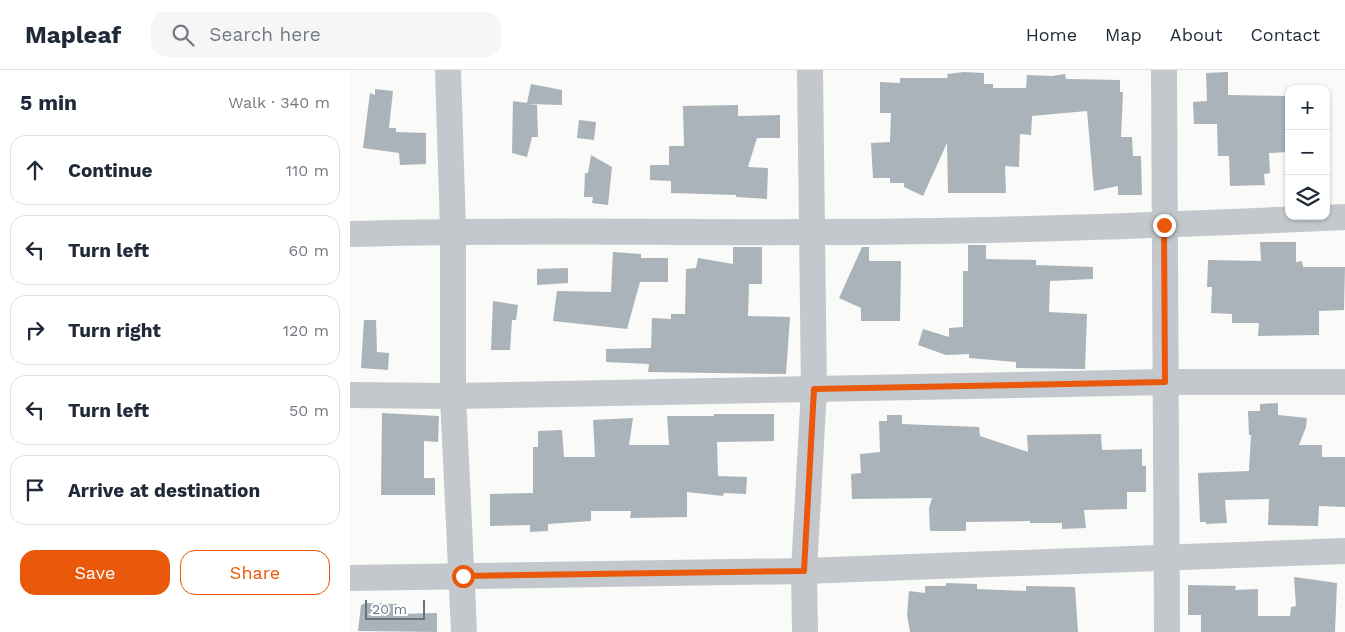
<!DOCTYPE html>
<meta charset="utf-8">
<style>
:root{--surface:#fff;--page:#f6f6f7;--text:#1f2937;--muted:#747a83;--line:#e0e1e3;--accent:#ea580c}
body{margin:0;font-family:"Work Sans",sans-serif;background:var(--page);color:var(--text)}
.controls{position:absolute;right:15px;top:15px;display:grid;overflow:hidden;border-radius:10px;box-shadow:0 1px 4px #0004}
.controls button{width:45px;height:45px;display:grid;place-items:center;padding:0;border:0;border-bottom:1px solid var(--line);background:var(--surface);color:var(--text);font:25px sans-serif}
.scale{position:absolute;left:15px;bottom:12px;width:60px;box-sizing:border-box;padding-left:5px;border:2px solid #657683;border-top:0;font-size:14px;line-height:18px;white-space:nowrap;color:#657683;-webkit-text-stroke:4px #fff;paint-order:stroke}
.stop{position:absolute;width:15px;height:15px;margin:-11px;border:4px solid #ea580c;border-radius:50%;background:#fff}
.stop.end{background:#ea580c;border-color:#fff;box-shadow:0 1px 5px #0008}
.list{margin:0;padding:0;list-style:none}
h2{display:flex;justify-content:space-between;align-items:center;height:65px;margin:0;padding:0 20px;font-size:21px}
h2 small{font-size:16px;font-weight:400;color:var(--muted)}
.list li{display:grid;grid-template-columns:32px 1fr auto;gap:15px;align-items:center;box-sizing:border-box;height:70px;margin:0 10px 10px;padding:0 10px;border:1px solid var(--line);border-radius:15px}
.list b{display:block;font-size:19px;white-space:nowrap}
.list em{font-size:16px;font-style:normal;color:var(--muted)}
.actions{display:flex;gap:10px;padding:15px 20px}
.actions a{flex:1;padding:11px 0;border:1px solid var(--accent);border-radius:15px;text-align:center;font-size:18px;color:var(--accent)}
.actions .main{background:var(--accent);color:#fff}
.icon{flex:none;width:28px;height:28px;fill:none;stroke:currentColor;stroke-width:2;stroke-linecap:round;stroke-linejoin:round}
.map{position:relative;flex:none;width:995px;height:562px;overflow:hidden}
header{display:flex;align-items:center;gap:30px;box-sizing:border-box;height:70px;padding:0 25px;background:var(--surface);border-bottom:1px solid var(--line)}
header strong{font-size:24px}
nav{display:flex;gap:28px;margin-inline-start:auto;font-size:18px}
.search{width:350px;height:45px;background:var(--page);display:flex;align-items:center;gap:12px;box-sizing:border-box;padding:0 18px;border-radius:15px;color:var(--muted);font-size:19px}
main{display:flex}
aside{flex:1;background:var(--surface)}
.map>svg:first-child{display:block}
.building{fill:#aab3b9}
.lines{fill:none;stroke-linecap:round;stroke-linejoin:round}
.minor{stroke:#c3c8cc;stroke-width:26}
.route{stroke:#ea580c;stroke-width:6}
</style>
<header>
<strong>Mapleaf</strong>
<div class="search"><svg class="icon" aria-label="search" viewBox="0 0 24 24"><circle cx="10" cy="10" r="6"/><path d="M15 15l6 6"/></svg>Search here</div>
<nav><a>Home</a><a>Map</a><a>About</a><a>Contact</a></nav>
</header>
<main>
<aside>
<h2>5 min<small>Walk · 340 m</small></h2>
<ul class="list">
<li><svg class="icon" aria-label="ahead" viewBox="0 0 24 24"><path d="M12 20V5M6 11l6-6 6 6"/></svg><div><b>Continue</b></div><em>110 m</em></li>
<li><svg class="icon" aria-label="left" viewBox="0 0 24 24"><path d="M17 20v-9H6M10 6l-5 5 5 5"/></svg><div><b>Turn left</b></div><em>60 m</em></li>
<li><svg class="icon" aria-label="right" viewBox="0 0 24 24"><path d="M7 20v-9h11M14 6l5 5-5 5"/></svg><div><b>Turn right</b></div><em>120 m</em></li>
<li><svg class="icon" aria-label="left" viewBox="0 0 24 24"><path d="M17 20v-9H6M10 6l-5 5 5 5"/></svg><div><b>Turn left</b></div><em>50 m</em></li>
<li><svg class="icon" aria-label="arrive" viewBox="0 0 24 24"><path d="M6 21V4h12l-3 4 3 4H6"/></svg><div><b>Arrive at destination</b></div></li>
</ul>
<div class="actions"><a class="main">Save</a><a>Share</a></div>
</aside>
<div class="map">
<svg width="995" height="562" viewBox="0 0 995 562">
<rect width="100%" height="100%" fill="#fafaf8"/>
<g class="building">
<path d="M614,2L634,3V14H643V18H676L677,5L702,6L715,4L716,9L770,10V22H773L771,67H782L783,86H791L792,125H768V116L744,121L737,41L682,46L681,65L670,64L669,97L655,96L656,123H598L597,73L573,126L554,117V113H540V108H523L521,73L540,72L541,43H530V12L550,13V8H598L597,4Z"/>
<path d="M878,2V25L939,26V82L919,83L920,103L914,104L915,115L880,116L879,86H868L867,54H844L843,32L857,31L856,3Z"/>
<path d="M181,14L212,20V35L178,34L187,35L188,67H182L177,87L162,83L163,31L177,33Z"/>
<path d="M25,19L43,21L39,58H46V62L76,63V94L50,95L49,83L13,78L20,23L25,25Z"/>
<path d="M388,35V46L430,45V68H407L398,97L418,98L417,129L386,127V125L321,123V111L300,110V95H319V76H334L333,36Z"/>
<path d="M229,50L246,52L244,70L227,68Z"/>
<path d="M241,85L262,97L258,135L242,133L243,127H234L235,103H238Z"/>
<path d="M910,172H946V192L952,191L953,197H995L994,240L969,241V265L908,266L909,253H882V244L861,243L862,217H857L858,190L911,191Z"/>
<path d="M618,175H636V189L686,190V195L743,197V209L700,211L699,242L737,244L735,299L666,298V292L619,288V284L596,285L568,275L573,259L599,267V258L613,257V201H618Z"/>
<path d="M383,177H412V214H399L398,246L440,247L436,304L298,302L299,294L256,292V279L301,278L302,248L321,249V244H335L336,199L346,198L348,188L383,194Z"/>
<path d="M512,177H519V191H551L550,251H511V238L489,228Z"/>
<path d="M263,182L291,184V188H318V212H290L277,259L203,251L207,221L261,222Z"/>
<path d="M218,198V213L187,215V199Z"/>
<path d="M143,231L168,235L166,250H162L160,280H141Z"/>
<path d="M14,250H26L27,282L39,283L38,300L11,298Z"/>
<path d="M928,333V345L957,348L956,357L949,375H972V387H995V437L969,436L968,456L918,455L919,429L875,430L877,453L856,454V452H850L848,403L899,401L901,365H899L898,341H910V334Z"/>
<path d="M32,343L89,346L88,372L74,371V408H85V425H31Z"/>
<path d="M364,344H424V371L367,372L368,406L397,407L396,424L374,423L373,426L337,422V447L280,448L281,441H241V451L198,454V461L180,462V455L140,456V424L183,423V377H188V361L212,360L214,387H245L243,350L283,348L279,375H319L317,346H364Z"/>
<path d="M537,345H552V354L629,357L630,366L678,382L677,365L751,364L752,380L792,379V396H796V422H777V439L734,440L736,458L712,459V453H680V451L616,452V461H580L579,438L582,428L502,429L501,404L511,403L510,384L530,382L529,351H537Z"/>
<path d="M944,507L987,513L985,562H851V545H838V515L886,516L885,520L908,519V546H940L941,537L946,536Z"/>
<path d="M596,513L627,514V519L676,521V516L725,517L728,562H560L557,545L559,521L575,523V516H596Z"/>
<path d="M15,533L47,534V544L87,543V562L8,561L11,535Z"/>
</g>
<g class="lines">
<g class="minor">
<path d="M98,0L103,160V326L114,562"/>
<path d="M814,0L817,562"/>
<path d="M0,164C153,159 307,163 460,162C638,162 817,155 995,147"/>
<path d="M0,325L103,326L815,312H995"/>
<path d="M0,508L454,501L995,481"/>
<path d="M455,562L454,501L464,319L460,0"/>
</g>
</g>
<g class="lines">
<path class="route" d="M113,506L454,501L464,319L815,312L814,155"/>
</g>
</svg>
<div class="controls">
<button>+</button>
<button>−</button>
<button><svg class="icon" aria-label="layers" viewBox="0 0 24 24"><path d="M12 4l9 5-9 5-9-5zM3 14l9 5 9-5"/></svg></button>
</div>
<div class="scale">20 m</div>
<div class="stop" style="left:113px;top:506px"></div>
<div class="stop end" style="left:814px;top:155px"></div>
</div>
</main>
